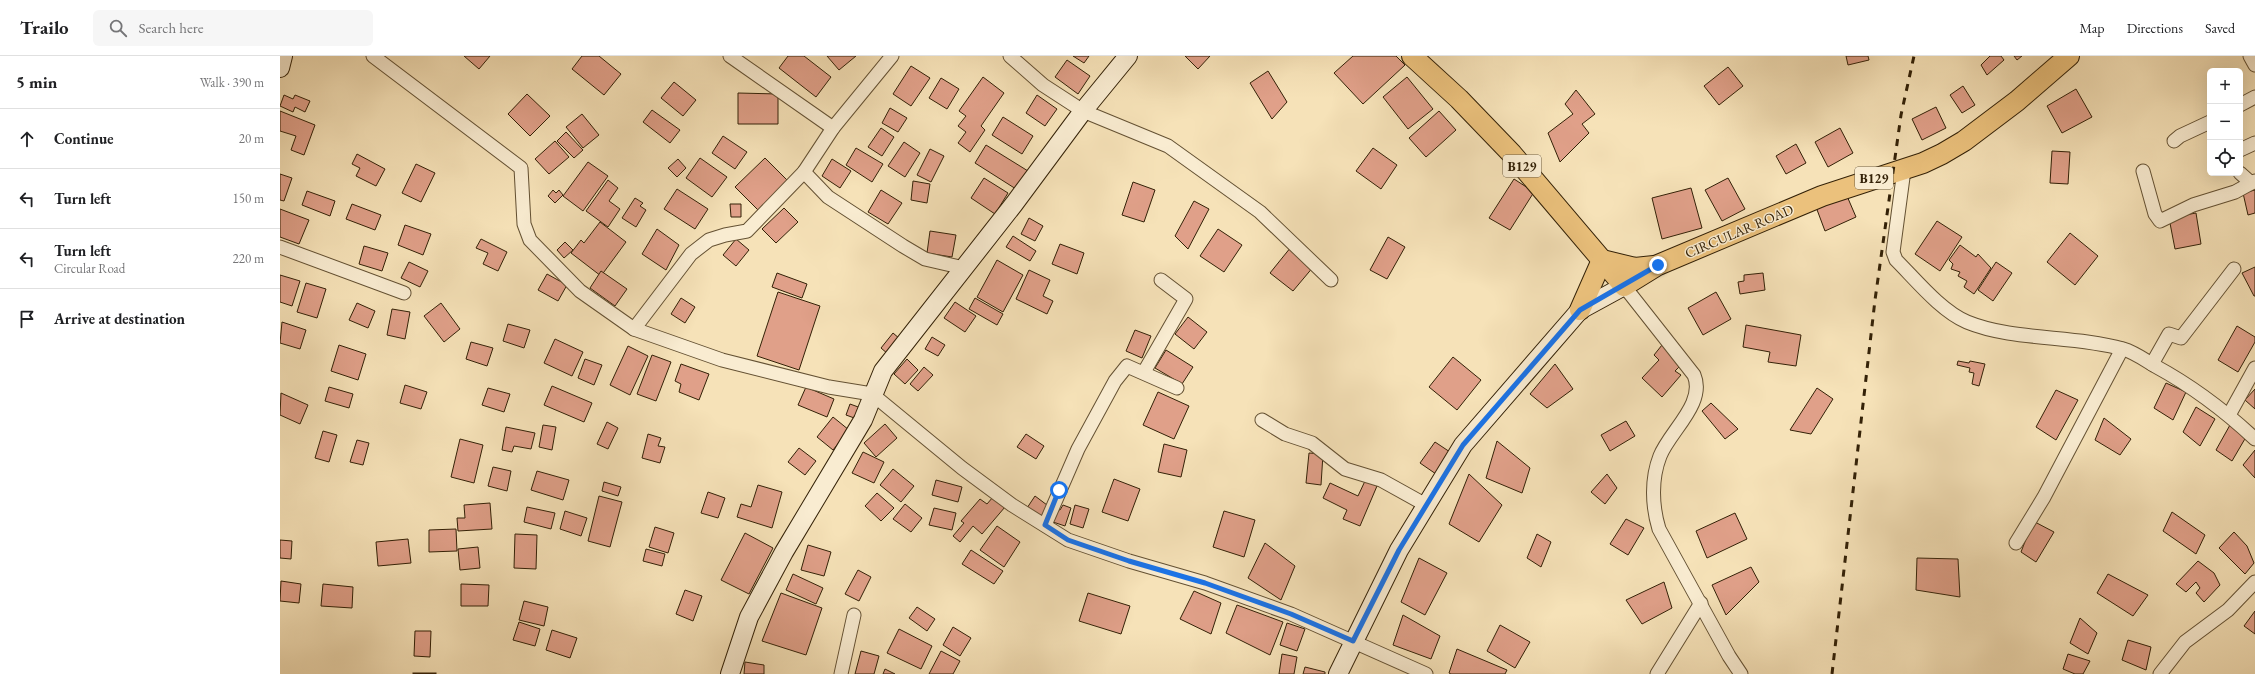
<!DOCTYPE html>
<meta charset="utf-8">
<style>
:root{--surface:#fff;--page:#f6f6f6;--text:#202124;--muted:#757577;--line:#e0e0e0}
body{margin:0;font-family:"EB Garamond",serif;background:var(--page);color:var(--text)}
.controls{position:absolute;right:12px;top:12px;display:grid;overflow:hidden;border-radius:6px;box-shadow:0 4px 16px #0002}
.controls button{width:36px;height:36px;display:grid;place-items:center;padding:0;border:0;border-bottom:1px solid var(--line);background:var(--surface);color:var(--text);font:20px sans-serif}
.stop{position:absolute;width:12px;height:12px;margin:-9px;border:3px solid #1a73e8;border-radius:50%;background:#fff}
.stop.end{background:#1a73e8;border-color:#fff;box-shadow:0 1px 4px #0008}
.list{margin:0;padding:0;list-style:none}
h2{display:flex;justify-content:space-between;align-items:center;height:52px;margin:0;padding:0 16px;font-size:17px}
h2 small{font-size:13px;font-weight:400;color:var(--muted)}
.list li{display:grid;grid-template-columns:26px 1fr auto;gap:12px;align-items:center;box-sizing:border-box;height:60px;padding:0 16px;border-top:1px solid var(--line)}
.list b{display:block;font-size:15px;white-space:nowrap}
.list p{margin:0;font-size:13px;white-space:nowrap;color:var(--muted)}
.list em{font-size:13px;font-style:normal;color:var(--muted)}
.icon{flex:none;width:22px;height:22px;fill:none;stroke:currentColor;stroke-width:2;stroke-linecap:round;stroke-linejoin:round}
.map{position:relative;flex:none;width:1975px;height:618px;overflow:hidden}
header{display:flex;align-items:center;gap:24px;box-sizing:border-box;height:56px;padding:0 20px;background:var(--surface);border-bottom:1px solid var(--line)}
header strong{font-size:19px}
nav{display:flex;gap:22px;margin-inline-start:auto;font-size:14px}
.search{width:280px;height:36px;background:var(--page);display:flex;align-items:center;gap:10px;box-sizing:border-box;padding:0 14px;border-radius:6px;color:var(--muted);font-size:15px}
main{display:flex}
aside{flex:1;background:var(--surface)}
.map>svg:first-child{display:block}
.building{fill:#e0a089;stroke:#332107}
.lines{fill:none;stroke-linecap:round;stroke-linejoin:round}
.street-casing{stroke:#645133;stroke-width:15}
.secondary-casing{stroke:#332107;stroke-width:20}
.primary-casing{stroke:#332107;stroke-width:22}
.street{stroke:#f9ecd1;stroke-width:13}
.secondary{stroke:#f9ecd1;stroke-width:18}
.primary{stroke:#ebc17c;stroke-width:20}
.rail{stroke:#332107;stroke-width:3;stroke-dasharray:7 7;stroke-linecap:butt}
.route{stroke:#1a73e8;stroke-width:5}
.labels{text-anchor:middle;stroke-width:3;stroke-linejoin:round;paint-order:stroke}
.shield{fill:#f9ecd1;stroke:#6e5e44;stroke-width:1}
.shield-label{font-size:13px;font-weight:bold;fill:#332107}
.street-label{font-size:14px;fill:#332107;stroke:#f9ecd1}
</style>
<header>
<strong>Trailo</strong>
<div class="search"><svg class="icon" aria-label="search" viewBox="0 0 24 24"><circle cx="10" cy="10" r="6"/><path d="M15 15l6 6"/></svg>Search here</div>
<nav><a>Map</a><a>Directions</a><a>Saved</a></nav>
</header>
<main>
<aside>
<h2>5 min<small>Walk · 390 m</small></h2>
<ul class="list">
<li><svg class="icon" aria-label="ahead" viewBox="0 0 24 24"><path d="M12 20V5M6 11l6-6 6 6"/></svg><div><b>Continue</b></div><em>20 m</em></li>
<li><svg class="icon" aria-label="left" viewBox="0 0 24 24"><path d="M17 20v-9H6M10 6l-5 5 5 5"/></svg><div><b>Turn left</b></div><em>150 m</em></li>
<li><svg class="icon" aria-label="left" viewBox="0 0 24 24"><path d="M17 20v-9H6M10 6l-5 5 5 5"/></svg><div><b>Turn left</b><p>Circular Road</p></div><em>220 m</em></li>
<li><svg class="icon" aria-label="arrive" viewBox="0 0 24 24"><path d="M6 21V4h12l-3 4 3 4H6"/></svg><div><b>Arrive at destination</b></div></li>
</ul>
</aside>
<div class="map">
<svg width="1975" height="618" viewBox="0 0 1975 618">
<rect width="100%" height="100%" fill="#f6e2b8"/>
<filter id="stains"><feTurbulence type="fractalNoise" baseFrequency=".005" numOctaves="4"/><feColorMatrix values="0 0 0 0 .2 0 0 0 0 .09 0 0 0 0 .02 0 0 0 .5 -.17"/></filter>
<radialGradient id="worn" r=".72"><stop offset=".6" stop-color="#630" stop-opacity="0"/><stop offset="1" stop-color="#630" stop-opacity=".3"/></radialGradient>
<g class="building">
<path d="M184,0H210L199,13Z"/>
<path d="M302,0H319L341,18L324,39L292,13Z"/>
<path d="M508,0H524L551,21L536,41L499,12Z"/>
<path d="M547,0H576L559,14Z"/>
<path d="M793,0H809L804,7Z"/>
<path d="M905,0H930L918,13Z"/>
<path d="M1073,0H1116L1125,9L1083,48L1054,17Z"/>
<path d="M1566,0H1588L1589,4L1568,9Z"/>
<path d="M1710,0H1721L1724,4L1707,19L1701,9Z"/>
<path d="M1734,0H1742L1737,4Z"/>
<path d="M787,4L810,20L798,38L775,21Z"/>
<path d="M631,10L650,22L631,50L613,38Z"/>
<path d="M1448,11L1463,30L1439,49L1424,30Z"/>
<path d="M988,15L1007,46L992,63L970,27Z"/>
<path d="M703,21L724,37L701,70L705,74L690,96L678,87L686,76L678,70L686,60L679,55Z"/>
<path d="M1127,21L1153,53L1128,73L1103,41Z"/>
<path d="M661,22L679,33L667,53L649,42Z"/>
<path d="M394,26L416,44L403,60L381,42Z"/>
<path d="M1683,30L1695,49L1682,57L1670,39Z"/>
<path d="M1796,33L1812,61L1782,77L1767,50Z"/>
<path d="M1296,34L1315,58L1302,68L1309,77L1280,106L1268,77L1293,58L1285,48Z"/>
<path d="M458,37L498,38V68H458Z"/>
<path d="M247,38L270,60L250,80L228,58Z"/>
<path d="M4,39L13,43L15,39L30,45L25,56L15,51L13,56L0,50Z"/>
<path d="M757,39L777,53L765,70L746,57Z"/>
<path d="M1656,51L1666,72L1642,84L1632,63Z"/>
<path d="M610,52L627,62L618,76L602,67Z"/>
<path d="M372,54L400,74L390,87L363,66Z"/>
<path d="M0,55L35,69L24,99L11,94L16,80L0,75Z"/>
<path d="M1159,55L1176,74L1146,101L1129,82Z"/>
<path d="M302,58L319,79L303,92L286,71Z"/>
<path d="M723,61L753,80L742,98L712,79Z"/>
<path d="M601,72L614,81L602,100L588,91Z"/>
<path d="M1560,72L1573,97L1548,111L1535,86Z"/>
<path d="M286,76L303,94L294,102L277,85Z"/>
<path d="M443,80L467,96L455,113L432,97Z"/>
<path d="M275,85L289,101L269,118L255,103Z"/>
<path d="M624,86L640,97L625,121L608,110Z"/>
<path d="M1516,88L1526,107L1506,118L1496,100Z"/>
<path d="M706,89L748,115L736,133L695,107Z"/>
<path d="M576,92L603,108L592,126L566,109Z"/>
<path d="M1093,92L1117,109L1101,133L1076,115Z"/>
<path d="M650,93L664,100L651,126L637,119Z"/>
<path d="M1772,95L1790,96L1788,128L1770,127Z"/>
<path d="M77,98L105,113L96,130L76,120L80,112L72,108Z"/>
<path d="M420,102L447,121L432,141L406,122Z"/>
<path d="M485,102L509,126L479,155L455,131Z"/>
<path d="M398,103L406,112L397,121L388,112Z"/>
<path d="M552,103L571,115L560,132L542,120Z"/>
<path d="M308,106L328,120L303,155L283,140Z"/>
<path d="M136,108L155,117L141,146L122,137Z"/>
<path d="M0,118L12,122L4,145L0,144Z"/>
<path d="M704,122L728,137L715,158L691,142Z"/>
<path d="M1448,122L1465,153L1442,165L1425,134Z"/>
<path d="M1234,123L1254,136L1230,174L1209,162Z"/>
<path d="M328,124L338,132L329,145L340,153L328,171L306,155Z"/>
<path d="M633,125L650,128L647,147L631,144Z"/>
<path d="M853,126L875,134L864,166L842,159Z"/>
<path d="M1411,132L1422,172L1382,183L1372,142Z"/>
<path d="M397,133L428,153L415,173L384,153Z"/>
<path d="M273,134L276,137L279,134L283,139L275,147L268,140Z"/>
<path d="M601,134L622,147L608,168L588,156Z"/>
<path d="M1975,134V157L1968,159L1963,137Z"/>
<path d="M27,135L55,145L50,160L22,149Z"/>
<path d="M1567,140L1576,161L1545,175L1536,151Z"/>
<path d="M355,142L363,147L360,150L366,154L356,171L342,162Z"/>
<path d="M914,145L929,153L908,193L895,180Z"/>
<path d="M72,148L101,159L95,174L66,163Z"/>
<path d="M450,148H461V161H451Z"/>
<path d="M504,152L518,166L496,187L482,173Z"/>
<path d="M0,153L29,164L19,188L0,181Z"/>
<path d="M1916,157L1921,188L1895,193L1889,162Z"/>
<path d="M749,162L763,170L755,185L741,178Z"/>
<path d="M1657,165L1682,181L1660,215L1635,198Z"/>
<path d="M320,166L346,186L321,220L291,197L301,184L304,187Z"/>
<path d="M125,169L151,178L143,199L118,189Z"/>
<path d="M377,173L399,189L386,214L362,198Z"/>
<path d="M938,173L962,189L944,216L920,200Z"/>
<path d="M650,175L676,179L672,201L647,197Z"/>
<path d="M1790,177L1818,200L1795,229L1767,206Z"/>
<path d="M733,180L756,195L750,205L726,191Z"/>
<path d="M1108,181L1125,191L1107,223L1090,214Z"/>
<path d="M201,183L227,196L218,215L203,208L208,197L196,192Z"/>
<path d="M456,183L469,194L456,210L443,199Z"/>
<path d="M285,186L293,194L284,202L277,194Z"/>
<path d="M780,188L804,197L797,218L772,208Z"/>
<path d="M1680,189L1696,201L1698,198L1711,212L1694,238L1684,231L1687,225L1678,220L1680,216L1671,213L1673,208L1669,204Z"/>
<path d="M84,190L108,197L102,215L79,208Z"/>
<path d="M1011,191L1034,210L1013,235L990,217Z"/>
<path d="M717,204L743,219L723,256L697,241Z"/>
<path d="M129,206L148,215L140,231L121,222Z"/>
<path d="M1716,206L1732,217L1713,245L1698,234Z"/>
<path d="M1975,211V240H1974L1962,217Z"/>
<path d="M749,214L770,224L763,240L773,245L767,258L736,243Z"/>
<path d="M321,215L347,233L335,250L310,232Z"/>
<path d="M497,217L527,228L522,242L492,231Z"/>
<path d="M1483,217L1485,234L1460,238L1458,226L1464,225V219Z"/>
<path d="M267,218L287,229L278,245L258,234Z"/>
<path d="M0,219L20,225L12,250L0,246Z"/>
<path d="M26,227L46,233L37,262L17,256Z"/>
<path d="M498,236L540,250L519,314L477,300Z"/>
<path d="M1436,236L1451,263L1423,279L1408,252Z"/>
<path d="M401,242L415,251L405,267L391,258Z"/>
<path d="M695,242L723,258L717,269L689,253Z"/>
<path d="M675,246L696,260L685,276L664,262Z"/>
<path d="M77,247L95,255L88,272L69,264Z"/>
<path d="M161,247L180,273L164,286L144,260Z"/>
<path d="M112,253L130,256L125,283L107,279Z"/>
<path d="M908,261L927,276L914,293L895,278Z"/>
<path d="M2,266L26,274L20,293L0,287Z"/>
<path d="M228,268L250,274L244,292L223,285Z"/>
<path d="M1466,269L1521,279L1516,310L1488,306L1490,296L1463,291Z"/>
<path d="M1957,270L1975,281V286L1958,316L1938,304Z"/>
<path d="M855,274L871,280L862,302L846,295Z"/>
<path d="M613,277L620,283L608,298L601,292Z"/>
<path d="M652,281L665,289L658,300L645,293Z"/>
<path d="M275,283L303,296L292,320L264,307Z"/>
<path d="M191,286L213,292L207,310L186,303Z"/>
<path d="M59,289L86,298L78,324L51,315Z"/>
<path d="M1382,289L1402,308L1395,315L1401,319L1382,341L1362,322L1379,304L1374,299Z"/>
<path d="M348,290L368,300L350,339L330,329Z"/>
<path d="M886,294L913,311L902,328L875,312Z"/>
<path d="M372,299L391,306L376,345L357,338Z"/>
<path d="M1173,301L1201,324L1177,354L1149,331Z"/>
<path d="M305,303L322,309L314,329L298,322Z"/>
<path d="M627,303L638,314L625,328L614,318Z"/>
<path d="M1678,305L1689,307L1690,305L1705,308L1699,330L1692,328L1694,317L1689,316L1690,312L1677,309Z"/>
<path d="M401,308L429,318L419,344L399,336L401,328L395,325Z"/>
<path d="M1275,308L1293,333L1267,352L1250,338Z"/>
<path d="M644,311L653,319L638,335L630,328Z"/>
<path d="M1886,327L1906,336L1893,364L1874,352Z"/>
<path d="M125,329L147,336L141,353L120,347Z"/>
<path d="M272,330L312,347L304,366L264,349Z"/>
<path d="M49,331L73,338L69,352L45,345Z"/>
<path d="M526,331L554,343L547,361L518,349Z"/>
<path d="M208,332L230,338L224,356L202,349Z"/>
<path d="M1537,332L1553,343L1531,378L1510,374Z"/>
<path d="M1975,333V353L1965,344Z"/>
<path d="M1776,334L1798,344L1776,384L1756,371Z"/>
<path d="M878,336L909,350L894,383L863,369Z"/>
<path d="M1,337L28,349L20,368L0,359Z"/>
<path d="M1431,347L1458,373L1445,383L1422,355Z"/>
<path d="M570,348L581,352L577,363L566,359Z"/>
<path d="M1916,351L1935,363L1920,390L1903,376Z"/>
<path d="M553,361L569,374L553,394L537,381Z"/>
<path d="M1824,362L1851,383L1840,399L1815,384Z"/>
<path d="M1346,365L1355,380L1330,395L1321,379Z"/>
<path d="M327,366L338,372L328,393L317,388Z"/>
<path d="M605,368L617,382L596,401L584,387Z"/>
<path d="M263,369L276,371L272,394L259,391Z"/>
<path d="M1950,369L1966,381L1952,405L1936,394Z"/>
<path d="M226,371L255,377L251,393L234,390L232,396L222,394Z"/>
<path d="M43,375L57,379L49,406L35,402Z"/>
<path d="M368,378L381,382L378,390L385,391L380,407L362,402Z"/>
<path d="M746,378L764,390L756,403L737,391Z"/>
<path d="M180,383L203,389L194,427L171,421Z"/>
<path d="M77,384L89,387L83,409L70,406Z"/>
<path d="M1217,385L1250,412L1242,437L1206,422Z"/>
<path d="M1155,386L1170,396L1156,418L1140,407Z"/>
<path d="M884,388L907,394L901,421L878,416Z"/>
<path d="M519,392L536,405L525,419L508,406Z"/>
<path d="M1975,394V422L1963,409Z"/>
<path d="M583,396L604,406L594,427L572,417Z"/>
<path d="M1029,397L1043,398L1041,429L1026,427Z"/>
<path d="M213,411L231,415L227,435L208,430Z"/>
<path d="M613,413L634,430L621,446L600,429Z"/>
<path d="M257,415L289,424L283,444L251,434Z"/>
<path d="M1189,418L1222,449L1199,486L1169,468Z"/>
<path d="M1327,418L1337,432L1325,448L1311,436Z"/>
<path d="M834,423L860,433L848,465L822,456Z"/>
<path d="M656,424L682,431L678,446L652,439Z"/>
<path d="M1085,425L1097,430L1080,470L1063,463L1067,454L1043,442L1050,427L1078,440Z"/>
<path d="M324,426L341,431L338,440L322,435Z"/>
<path d="M478,429L502,436L492,472L457,461L461,448L471,451Z"/>
<path d="M428,436L445,442L438,462L421,457Z"/>
<path d="M597,437L614,452L601,465L585,450Z"/>
<path d="M319,440L342,446L330,491L308,485Z"/>
<path d="M755,440L771,452L763,464L747,452Z"/>
<path d="M713,441L725,451L702,478L693,470L680,486L673,480L684,467L681,465L700,443L707,448Z"/>
<path d="M210,447L212,473L178,475L177,462H185L184,449Z"/>
<path d="M625,448L642,462L631,476L613,463Z"/>
<path d="M783,449L791,452L785,470L770,465L774,452L780,454Z"/>
<path d="M795,449L809,453L803,472L790,468Z"/>
<path d="M247,451L275,457L271,473L244,466Z"/>
<path d="M654,452L676,457L672,474L649,469Z"/>
<path d="M285,455L307,462L301,480L280,473Z"/>
<path d="M944,455L975,464L964,501L933,491Z"/>
<path d="M1892,456L1925,479L1916,498L1883,475Z"/>
<path d="M1455,457L1467,483L1427,502L1416,475Z"/>
<path d="M1346,463L1364,472L1348,499L1330,488Z"/>
<path d="M1753,465L1774,476L1756,506L1741,496Z"/>
<path d="M717,470L740,486L724,511L700,494Z"/>
<path d="M375,471L394,477L388,497L369,491Z"/>
<path d="M176,473L177,495L149,496V474Z"/>
<path d="M1954,476L1967,490L1974,507L1965,518L1939,492Z"/>
<path d="M465,477L493,492L469,538L441,524Z"/>
<path d="M235,478L257,479L256,513L234,512Z"/>
<path d="M1257,478L1271,486L1261,511L1247,502Z"/>
<path d="M128,483L131,507L98,510L96,486Z"/>
<path d="M0,484L12,485L11,503L0,502Z"/>
<path d="M985,487L1015,510L1001,544L968,522Z"/>
<path d="M528,489L551,496L544,520L521,514Z"/>
<path d="M198,491L200,512L180,514L178,493Z"/>
<path d="M366,493L385,498L382,510L363,505Z"/>
<path d="M691,494L723,515L714,528L682,508Z"/>
<path d="M1139,502L1167,517L1145,559L1121,546Z"/>
<path d="M1637,502L1678,503L1680,541L1636,534Z"/>
<path d="M1918,505L1934,517L1940,529L1924,546L1916,537L1920,532L1916,526L1906,536L1896,528Z"/>
<path d="M1471,511L1479,526L1446,559L1432,529Z"/>
<path d="M578,514L591,521L579,545L565,538Z"/>
<path d="M513,518L543,532L536,548L506,534Z"/>
<path d="M1828,518L1868,539L1853,560L1817,537Z"/>
<path d="M1,525L21,528L19,547L0,545Z"/>
<path d="M1384,526L1392,552L1362,568L1346,544Z"/>
<path d="M43,528L73,531L72,552L41,550Z"/>
<path d="M181,528L209,529L208,550H181Z"/>
<path d="M405,534L422,540L413,565L396,558Z"/>
<path d="M914,535L941,547L931,578L900,563Z"/>
<path d="M501,537L542,552L526,599L482,585Z"/>
<path d="M808,537L850,550L841,578L799,565Z"/>
<path d="M244,545L268,551L264,570L239,564Z"/>
<path d="M957,549L1003,566L990,599L946,577Z"/>
<path d="M637,551L655,563L647,575L629,562Z"/>
<path d="M1975,555V578L1964,570Z"/>
<path d="M1123,559L1160,580L1151,603L1113,589Z"/>
<path d="M1800,562L1817,577L1808,598L1790,587Z"/>
<path d="M239,566L260,573L255,590L233,584Z"/>
<path d="M1007,567L1025,573L1017,595L1000,589Z"/>
<path d="M1220,569L1250,586L1235,612L1207,595Z"/>
<path d="M673,571L691,582L680,600L663,589Z"/>
<path d="M619,573L652,590L641,613L607,597Z"/>
<path d="M272,574L297,582L290,602L266,594Z"/>
<path d="M135,575H151L150,601L134,600Z"/>
<path d="M1848,584L1871,591L1866,614L1842,604Z"/>
<path d="M1177,593L1227,614L1225,618H1171L1169,617Z"/>
<path d="M581,595L599,600L594,618H575Z"/>
<path d="M661,595L680,605L673,618H649Z"/>
<path d="M1002,598L1017,601L1014,618H999Z"/>
<path d="M1788,598L1810,605L1803,618H1795L1783,613Z"/>
<path d="M465,606L484,609V618H464Z"/>
<path d="M1025,611L1045,616V618H1023Z"/>
<path d="M605,613L615,618H603Z"/>
<rect x="133" y="617" width="23" height="1"/>
</g>
<g class="lines">
<defs>
<g id="street">
<path d="M93,0L241,112L244,168L250,184L300,235L354,273L442,304L549,331L592,338L682,412L732,449L788,484L849,505L925,527L1011,558L1146,618"/>
<path d="M450,0L553,72"/>
<path d="M730,0L763,29L803,55L888,90L980,156L1051,224"/>
<path d="M1970,0L1975,9"/>
<path d="M1960,49L1975,41"/>
<path d="M1894,85L1900,80L1930,66"/>
<path d="M1960,94L1975,87"/>
<path d="M1624,114L1613,196L1616,204C1636,224 1661,255 1687,266C1733,285 1794,279 1843,293C1854,296 1865,304 1875,310C1912,330 1944,354 1975,383"/>
<path d="M1863,115L1875,158L1880,165L1913,149L1955,136L1975,125"/>
<path d="M524,116L548,141L623,190L645,203L684,212"/>
<path d="M1960,117L1971,127"/>
<path d="M0,191L124,237"/>
<path d="M1344,230L1414,319C1426,347 1390,375 1380,400C1371,423 1372,450 1379,473L1449,600L1461,618"/>
<path d="M354,273L411,198L429,184L445,179L467,175L524,116L553,72L612,0"/>
<path d="M1872,308L1889,278L1901,282L1954,213"/>
<path d="M864,316L906,243L881,224"/>
<path d="M1949,359L1975,312"/>
<path d="M982,364L1005,378L1032,387L1065,413L1101,424L1146,449"/>
<path d="M765,469L798,393L835,325L847,310L897,332"/>
<path d="M1736,487L1764,441L1842,293"/>
<path d="M561,618L574,559"/>
<path d="M1377,618L1421,547"/>
<path d="M1880,618L1905,586L1948,554L1975,526"/>
</g>
<g id="secondary">
<path d="M0,12L3,0"/>
<path d="M450,618L469,561L504,496L583,364L603,315L734,148L803,55L848,0"/>
<path d="M1058,618L1119,494L1183,389L1300,254L1344,230"/>
</g>
<g id="primary">
<path d="M1132,0L1179,43L1232,98L1344,230L1378,209L1542,140L1643,107L1662,98L1684,85L1737,45L1789,0"/>
<path d="M1300,254L1322,204L1355,212L1374,210"/>
</g>
</defs>
<use href="#street" class="street-casing"/>
<use href="#secondary" class="secondary-casing"/>
<use href="#primary" class="primary-casing"/>
<use href="#street" class="street"/>
<use href="#secondary" class="secondary"/>
<use href="#primary" class="primary"/>
<path class="rail" d="M1552,618L1595,244L1621,59L1634,0"/>
</g>
<g class="lines">
<path class="route" d="M779,434L765,469L788,484L849,505L925,527L1011,558L1073,585L1119,494L1183,389L1300,254L1378,209"/>
</g>
<g class="labels">
<g class="shield">
<rect x="1223" y="99" width="38" height="22" rx="3"/>
<rect x="1575" y="111" width="38" height="22" rx="3"/>
</g>
<g class="shield-label">
<text x="1242" y="115">B129</text>
<text x="1594" y="127">B129</text>
</g>
<g class="street-label">
<text transform="translate(1459 175) rotate(-23)" y="5">CIRCULAR ROAD</text>
</g>
</g>
<rect width="100%" height="100%" filter="url(#stains)"/>
<rect width="100%" height="100%" fill="url(#worn)"/>
</svg>
<div class="controls">
<button>+</button>
<button>−</button>
<button><svg class="icon" aria-label="locate" viewBox="0 0 24 24"><circle cx="12" cy="12" r="6"/><path d="M12 2v4M12 18v4M2 12h4M18 12h4"/></svg></button>
</div>
<div class="stop" style="left:779px;top:434px"></div>
<div class="stop end" style="left:1378px;top:209px"></div>
</div>
</main>
